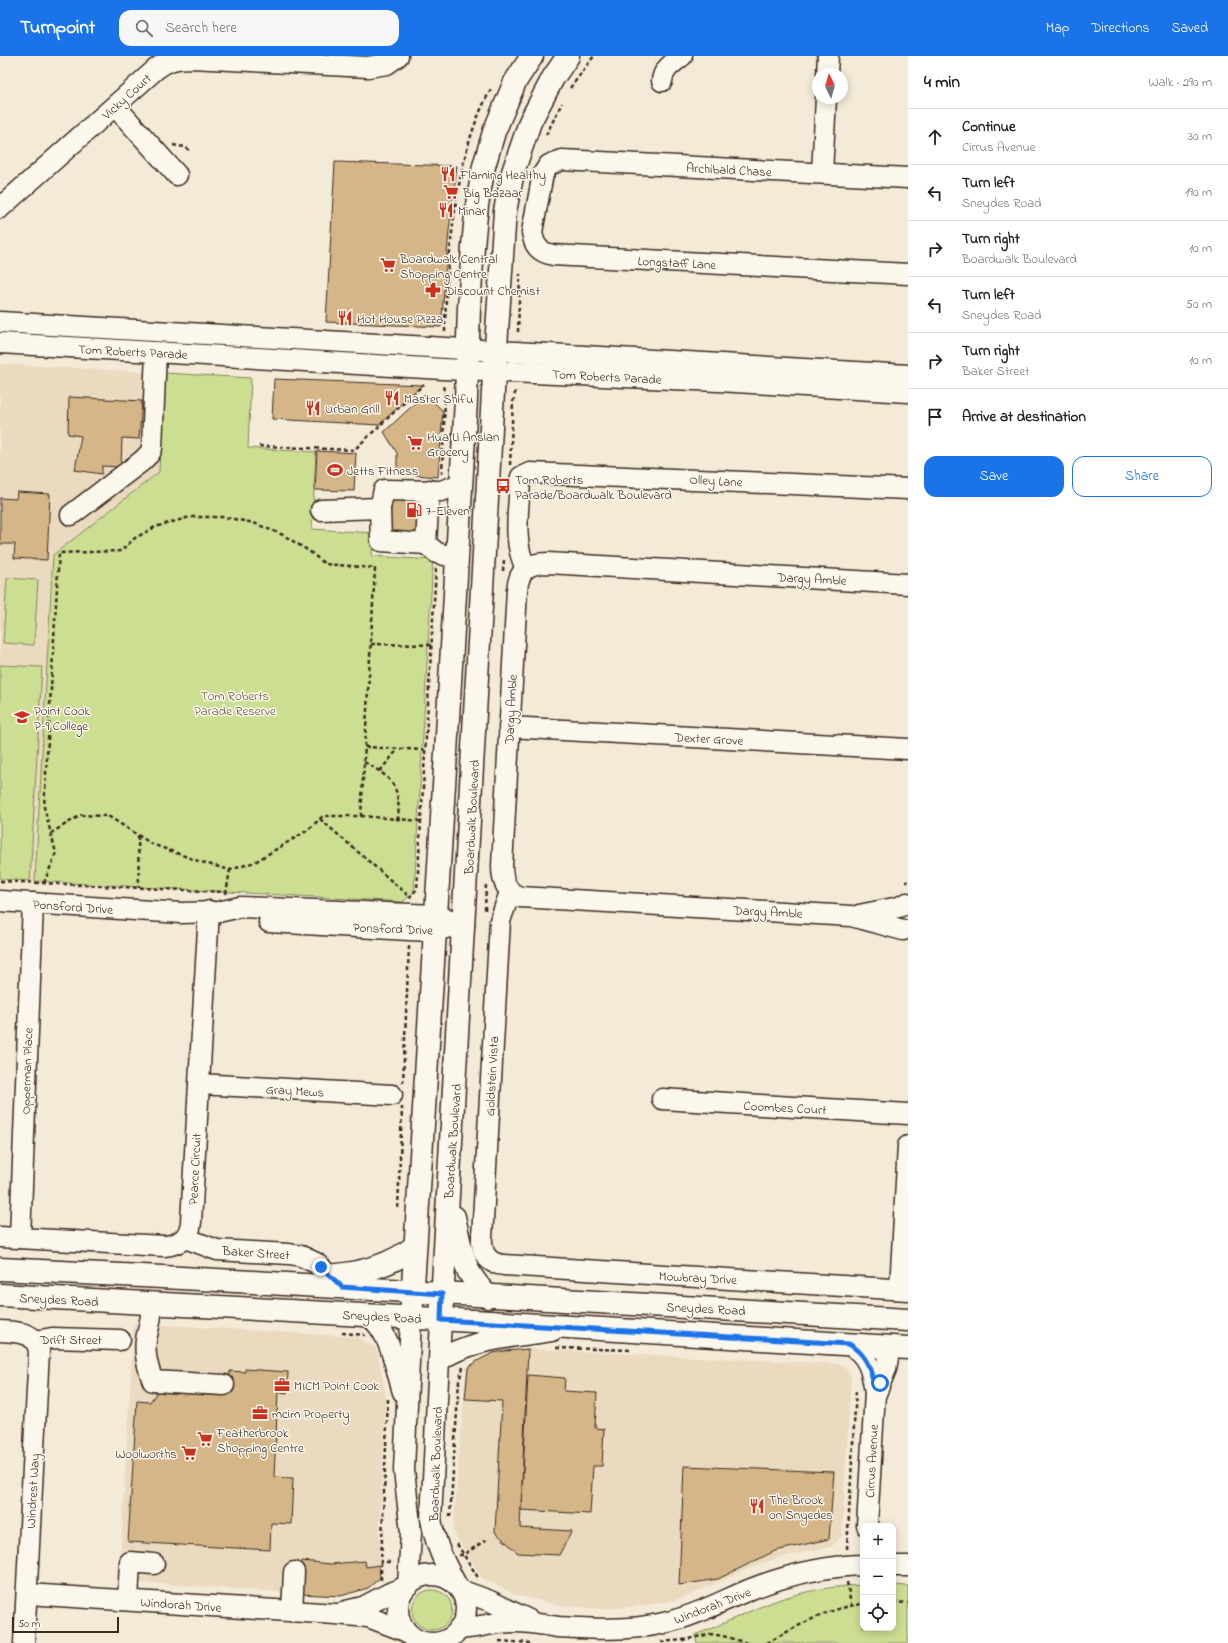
<!DOCTYPE html>
<meta charset="utf-8">
<style>
:root{--surface:#fff;--page:#f6f6f6;--text:#202124;--muted:#757577;--line:#e0e0e0;--accent:#1a73e8}
body{margin:0;font-family:"Indie Flower",sans-serif;background:var(--page);color:var(--text)}
.controls{position:absolute;right:12px;bottom:12px;display:grid;overflow:hidden;border-radius:8px;box-shadow:0 2px 10px #0003}
.controls button{width:36px;height:36px;display:grid;place-items:center;padding:0;border:0;border-bottom:1px solid var(--line);background:var(--surface);color:var(--text);font:20px sans-serif}
.compass{position:absolute;left:812px;top:12px;width:36px;height:36px;border-radius:50%;background:var(--surface);box-shadow:0 2px 10px #0003;rotate:355deg}
.scale{position:absolute;left:12px;bottom:10px;width:107px;box-sizing:border-box;padding-left:4px;border:2px solid #3b2a1e;border-top:0;font-size:11px;line-height:14px;white-space:nowrap;color:#3b2a1e;-webkit-text-stroke:3px #fbf7ec;paint-order:stroke}
.stop{position:absolute;width:12px;height:12px;margin:-9px;border:3px solid #1a73e8;border-radius:50%;background:#fff}
.stop.end{background:#1a73e8;border-color:#fff;box-shadow:0 1px 4px #0008}
.list{margin:0;padding:0;list-style:none}
h2{display:flex;justify-content:space-between;align-items:center;height:52px;margin:0;padding:0 16px;font-size:17px}
h2 small{font-size:13px;font-weight:400;color:var(--muted)}
.list li{display:grid;grid-template-columns:26px 1fr auto;gap:12px;align-items:center;box-sizing:border-box;height:56px;padding:0 16px;border-top:1px solid var(--line)}
.list b{display:block;font-size:15px;white-space:nowrap}
.list p{margin:0;font-size:13px;white-space:nowrap;color:var(--muted)}
.list em{font-size:13px;font-style:normal;color:var(--muted)}
.actions{display:flex;gap:8px;padding:12px 16px}
.actions a{flex:1;padding:9px 0;border:1px solid var(--accent);border-radius:12px;text-align:center;font-size:14px;color:var(--accent)}
.actions .main{background:var(--accent);color:#fff}
.icon{flex:none;width:22px;height:22px;fill:none;stroke:currentColor;stroke-width:2;stroke-linecap:round;stroke-linejoin:round}
.map{position:relative;flex:none;width:908px;height:1587px;overflow:hidden}
header{display:flex;align-items:center;gap:24px;box-sizing:border-box;height:56px;padding:0 20px;background:var(--accent);color:#fff}
header strong{font-size:19px}
nav{display:flex;gap:22px;margin-inline-start:auto;font-size:14px}
.search{width:280px;height:36px;background:var(--page);display:flex;align-items:center;gap:10px;box-sizing:border-box;padding:0 14px;border-radius:12px;color:var(--muted);font-size:15px}
main{display:flex}
aside{flex:1;background:var(--surface)}
.map>svg:first-child{display:block}
.built{fill:#eadac0}
.green{fill:#cbde92;stroke:#838458}
.building{fill:#d5b688;stroke:#3b2a1e}
.lines{fill:none;stroke-linecap:round;stroke-linejoin:round}
.minor-casing{stroke:#3b2a1e;stroke-width:23}
.major-casing{stroke:#3b2a1e;stroke-width:25}
.path{stroke:#3b2a1e;stroke-width:2.5;stroke-dasharray:4 3;stroke-linecap:butt}
.minor{stroke:#fbf7ec;stroke-width:20}
.major{stroke:#fbf7ec;stroke-width:22}
.route{stroke:#1a73e8;stroke-width:5}
.labels{text-anchor:middle;stroke-width:3;stroke-linejoin:round;paint-order:stroke}
.street-label{font-size:13px;fill:#3b2a1e;stroke:#fbf7ec}
.poi-label{font-size:13px;fill:#3b2a1e;stroke:#fbf7ec;text-anchor:start}
.park-label{font-size:13px;fill:#5f573b;stroke:#fbf7ec}
</style>
<header>
<strong>Turnpoint</strong>
<div class="search"><svg class="icon" aria-label="search" viewBox="0 0 24 24"><circle cx="10" cy="10" r="6"/><path d="M15 15l6 6"/></svg>Search here</div>
<nav><a>Map</a><a>Directions</a><a>Saved</a></nav>
</header>
<main>
<div class="map">
<svg width="908" height="1587" viewBox="0 0 908 1587">
<rect width="100%" height="100%" fill="#f3ead8"/>
<filter id="ink" filterUnits="userSpaceOnUse"><feTurbulence type="fractalNoise" baseFrequency=".025" numOctaves="2"/><feDisplacementMap in="SourceGraphic" scale="8" xChannelSelector="R" yChannelSelector="G"/><feConvolveMatrix kernelMatrix="1 2 1 2 8 2 1 2 1" color-interpolation-filters="sRGB"/></filter>
<g filter="url(#ink)">
<g class="built">
<path d="M0,308L164,317L159,416L53,499L35,825L0,823Z"/>
<path d="M134,1267L357,1281L377,1293L386,1342L379,1477L380,1522L368,1532L341,1540L119,1525Z"/>
<path d="M529,1293L841,1308L851,1319L842,1479L831,1491L808,1495L775,1503L745,1514L690,1539L675,1544L643,1550L603,1553L563,1550L516,1539L482,1522L453,1475L466,1315L477,1305L494,1296Z"/>
</g>
<g class="green">
<path d="M164,317L251,322L248,392L316,396L312,473L373,477L372,500L433,504L414,836L403,846L35,825L53,499L159,416Z"/>
<path d="M7,522L38,524L34,589L3,587Z"/>
<path d="M0,609L42,611L30,825L0,823Z"/>
<path d="M863,1529V1572H893V1529L908,1530V1587H697L695,1579C722,1569 748,1555 775,1545C803,1535 833,1530 863,1529Z"/>
<circle cx="432" cy="1554" r="20"/>
</g>
<g class="building">
<path d="M335,106L457,110L449,175L441,271L326,266Z"/>
<path d="M274,323L422,329L379,369L272,363Z"/>
<path d="M425,338L443,355L438,421L404,418L397,413V397L384,376Z"/>
<path d="M69,341L142,345L139,383L122,382L121,411L102,410V418L75,414L81,380L68,378Z"/>
<path d="M317,395L356,397L354,435L315,434Z"/>
<path d="M17,436L50,438L47,504L14,502L15,488H0V442L16,443Z"/>
<path d="M388,442L426,444L424,480L386,478Z"/>
<path d="M528,1293L520,1472L572,1475L559,1499L518,1497L495,1476L502,1345L465,1343L468,1312L477,1305L493,1297L505,1295Z"/>
<path d="M245,1313L288,1316L287,1337L278,1336L274,1421L293,1422L291,1468L271,1467L270,1494L128,1486L137,1345L150,1346L157,1336L213,1339L214,1333H229L230,1315L245,1316Z"/>
<path d="M528,1319L565,1322L564,1335L597,1337L595,1372L604,1373L602,1410H593L590,1458L521,1454Z"/>
<path d="M684,1410L834,1416L829,1483L775,1495L718,1523L679,1529Z"/>
<path d="M302,1505L331,1508L365,1505L366,1511L379,1509L380,1522L368,1532L341,1540L300,1538Z"/>
</g>
<g class="lines">
<defs>
<g id="minor">
<path d="M827,18L828,0"/>
<path d="M662,25C663,13 673,7 682,0"/>
<path d="M115,50L177,119"/>
<path d="M822,117L826,42"/>
<path d="M908,122L562,104L549,109L543,118L532,176C534,190 539,196 553,199L908,218"/>
<path d="M0,152L156,13C167,4 177,2 191,2L368,11L387,8L398,0"/>
<path d="M0,266L908,319"/>
<path d="M0,287L443,313L718,325L908,336"/>
<path d="M429,434L426,488L381,485L380,452L384,434L441,435L461,428"/>
<path d="M321,454L380,452"/>
<path d="M71,459L142,405L150,397L152,392L156,296"/>
<path d="M426,488L437,497L457,502"/>
<path d="M526,512C512,486 519,453 520,425L521,421L530,417L908,433"/>
<path d="M509,671L908,693"/>
<path d="M510,836L500,865L482,1182C481,1197 488,1208 504,1209L908,1234"/>
<path d="M0,845L181,857L218,856L240,851L435,859L464,868"/>
<path d="M859,859L899,851L907,847"/>
<path d="M269,866L409,874L434,875L450,871"/>
<path d="M903,874L851,860L520,841C506,836 502,824 502,810L517,534C519,514 527,507 548,507L908,528"/>
<path d="M199,1028L392,1039"/>
<path d="M662,1043L908,1058"/>
<path d="M0,1181L164,1190C179,1189 190,1182 191,1166L209,855"/>
<path d="M20,1182L33,847"/>
<path d="M185,1182L217,1194L289,1198L301,1200L316,1207L340,1230"/>
<path d="M900,1233L908,1090"/>
<path d="M152,1247C152,1259 150,1267 147,1279C143,1295 147,1310 153,1325L224,1329"/>
<path d="M367,1260C389,1270 396,1314 403,1336"/>
<path d="M441,1264L431,1463C436,1491 444,1506 457,1530"/>
<path d="M0,1275C16,1276 36,1275 39,1295L24,1587"/>
<path d="M35,1285L52,1282L120,1284"/>
<path d="M849,1288C869,1300 872,1315 875,1337L867,1470"/>
<path d="M439,1305C468,1283 517,1281 552,1275"/>
<path d="M875,1340L886,1313L890,1291"/>
<path d="M893,1510H908"/>
<circle cx="432" cy="1553" r="34"/>
<path d="M408,1529L411,1477L404,1414L411,1262"/>
<path d="M460,1534L490,1545L529,1564"/>
<path d="M27,1538L336,1558L368,1561L405,1575"/>
<path d="M128,1544L130,1506L154,1508"/>
<path d="M292,1555L294,1516"/>
<path d="M346,1555L363,1551L390,1537L405,1531"/>
<path d="M459,1573C479,1572 497,1565 516,1566C531,1566 544,1569 558,1571C592,1573 630,1575 664,1567C695,1560 722,1545 751,1533C787,1519 824,1510 863,1509"/>
</g>
<g id="major">
<path d="M454,1161C458,1179 461,1199 469,1216C474,1225 481,1233 488,1241"/>
<path d="M0,1213L182,1222L908,1264"/>
<path d="M326,1220C358,1218 390,1211 415,1190"/>
<path d="M0,1239L473,1265L908,1292"/>
<path d="M411,1262L446,697L466,344L469,252L473,190L477,149L484,110L494,76L515,26L532,0"/>
<path d="M441,1264L493,336L505,155L513,116L530,66L553,22L568,0"/>
</g>
</defs>
<use href="#minor" class="minor-casing"/>
<use href="#major" class="major-casing"/>
<g class="path">
<path d="M570,32L594,0"/>
<path d="M546,79L562,47"/>
<path d="M173,89L185,91L189,94"/>
<path d="M445,276C445,246 448,215 451,185C457,133 465,80 491,33"/>
<path d="M518,276L520,218"/>
<path d="M259,390L354,394L424,328"/>
<path d="M510,409L513,346L516,333"/>
<path d="M442,418L445,341L443,329"/>
<path d="M503,515L504,504"/>
<path d="M371,588L432,589"/>
<path d="M365,691L425,694"/>
<path d="M364,706C392,721 401,731 398,763"/>
<path d="M380,715L398,693"/>
<path d="M361,760L421,765"/>
<path d="M320,763L410,841"/>
<path d="M138,780L139,832"/>
<path d="M0,825L224,836"/>
<path d="M905,826H908"/>
<path d="M44,827L56,797L44,751L59,497L121,495L135,482L155,471L190,461H224L254,467L283,479L309,495L325,508L375,512L361,760H323L308,774L255,806L230,814L201,806L152,788L108,760L81,759L51,777"/>
<path d="M226,838L230,814"/>
<path d="M409,842L417,833L436,512"/>
<path d="M485,854L486,828"/>
<path d="M403,1027L409,890"/>
<path d="M398,1152L402,1051"/>
<path d="M342,1277L365,1279"/>
<path d="M556,1292L633,1294"/>
<path d="M388,1343L381,1506H393"/>
<path d="M450,1461L459,1325L463,1311"/>
<path d="M457,1488L479,1523"/>
<path d="M847,1493L856,1334"/>
<path d="M459,1499H463L489,1482"/>
<path d="M381,1524V1506"/>
<path d="M847,1526L851,1549"/>
<path d="M893,1546L908,1547"/>
<path d="M499,1585L530,1587"/>
<path d="M661,1586L683,1584L710,1578L723,1580L747,1587"/>
<path d="M767,1587C798,1570 827,1552 863,1548"/>
</g>
<use href="#minor" class="minor"/>
<use href="#major" class="major"/>
</g>
</g>
<g class="lines" filter="url(#ink)">
<path class="route" d="M321,1211L342,1231L442,1238L441,1264L849,1288C864,1297 869,1308 873,1324L881,1325L880,1327"/>
</g>
<defs>
<symbol id="restaurant-bare" viewBox="-9 -9 18 18"><path d="M-5-6h1v4h1v-4h1v4h1v-4h1v5L-1.5 .5V6h-2V.5L-5-1ZM5-6V6H3V1.5H1.5Q1.5-4 5-6Z" fill="#c8321e" stroke="#fbf7ec" stroke-width="2.5" paint-order="stroke"/></symbol>
<symbol id="supermarket-bare" viewBox="-9 -9 18 18"><path d="M-6-5.5h2.5l.6 2H6L4.5 2H-2.5L-4.4-4H-6ZM-1.5 3.2a1.3 1.3 0 1 0 .1 0ZM3 3.2a1.3 1.3 0 1 0 .1 0Z" fill="#c8321e" stroke="#fbf7ec" stroke-width="2.5" paint-order="stroke"/></symbol>
<symbol id="pharmacy-bare" viewBox="-9 -9 18 18"><path d="M-2-6h4v4h4v4h-4v4h-4v-4h-4v-4h4Z" fill="#c8321e" stroke="#fbf7ec" stroke-width="2.5" paint-order="stroke"/></symbol>
<symbol id="stadium-bare" viewBox="-9 -9 18 18"><path d="M0-5a6.5 5 0 1 0 0 10a6.5 5 0 1 0 0-10ZM-3.5-1.8h7v3.6h-7Z" fill="#c8321e" stroke="#fbf7ec" stroke-width="2.5" paint-order="stroke"/></symbol>
<symbol id="bus-bare" viewBox="-9 -9 18 18"><path d="M-5-6H5V4H4V6H2V4H-2V6H-4V4H-5ZM-3.5-4V0h7V-4ZM-3.5 1.2v1.5H-2V1.2ZM2 1.2v1.5H3.5V1.2Z" fill="#c8321e" stroke="#fbf7ec" stroke-width="2.5" paint-order="stroke"/></symbol>
<symbol id="fuel-bare" viewBox="-9 -9 18 18"><path d="M-5.5-6h7V0h2V4h1.3V-2.5L3-4.5l.8-.8L6-3V5H2.5V1h-1V6h-7ZM-4.2-4.7v3.2H.2V-4.7Z" fill="#c8321e" stroke="#fbf7ec" stroke-width="2.5" paint-order="stroke"/></symbol>
<symbol id="school-bare" viewBox="-9 -9 18 18"><path d="M0-5L7-2L0 1L-7-2ZM-4 1L0 2.5L4 1V4Q0 6-4 4Z" fill="#c8321e" stroke="#fbf7ec" stroke-width="2.5" paint-order="stroke"/></symbol>
<symbol id="office-bare" viewBox="-9 -9 18 18"><path d="M-6-3h4V-5.5h4V-3h4V5H-6ZM-1-4.5V-3h2v-1.5ZM-6 0V1H6V0Z" fill="#c8321e" stroke="#fbf7ec" stroke-width="2.5" paint-order="stroke"/></symbol>
</defs>
<g fill-rule="evenodd">
<use href="#restaurant-bare" x="437" y="107" width="22" height="22"/>
<use href="#supermarket-bare" x="440" y="125" width="22" height="22"/>
<use href="#restaurant-bare" x="435" y="143" width="22" height="22"/>
<use href="#supermarket-bare" x="377" y="198" width="22" height="22"/>
<use href="#pharmacy-bare" x="422" y="223" width="22" height="22"/>
<use href="#restaurant-bare" x="334" y="251" width="22" height="22"/>
<use href="#restaurant-bare" x="381" y="331" width="22" height="22"/>
<use href="#restaurant-bare" x="302" y="341" width="22" height="22"/>
<use href="#supermarket-bare" x="404" y="376" width="22" height="22"/>
<use href="#stadium-bare" x="324" y="403" width="22" height="22"/>
<use href="#bus-bare" x="492" y="419" width="22" height="22"/>
<use href="#fuel-bare" x="403" y="443" width="22" height="22"/>
<use href="#school-bare" x="11" y="650" width="22" height="22"/>
<use href="#office-bare" x="271" y="1318" width="22" height="22"/>
<use href="#office-bare" x="249" y="1346" width="22" height="22"/>
<use href="#supermarket-bare" x="194" y="1372" width="22" height="22"/>
<use href="#supermarket-bare" x="178" y="1386" width="22" height="22"/>
<use href="#restaurant-bare" x="746" y="1439" width="22" height="22"/>
</g>
<g class="labels">
<g class="street-label">
<text transform="translate(126 40) rotate(-42)" y="5">Vicky Court</text>
<text transform="translate(729 113) rotate(3)" y="5">Archibald Chase</text>
<text transform="translate(677 206) rotate(3)" y="5">Longstaff Lane</text>
<text transform="translate(133 295) rotate(3)" y="5">Tom Roberts Parade</text>
<text transform="translate(607 320) rotate(3)" y="5">Tom Roberts Parade</text>
<text transform="translate(716 424) rotate(3)" y="5">Olley Lane</text>
<text transform="translate(812 522) rotate(3)" y="5">Dargy Amble</text>
<text transform="translate(510 653) rotate(-87)" y="5">Dargy Amble</text>
<text transform="translate(709 682) rotate(3)" y="5">Dexter Grove</text>
<text transform="translate(471 761) rotate(-87)" y="5">Boardwalk Boulevard</text>
<text transform="translate(73 850) rotate(4)" y="5">Ponsford Drive</text>
<text transform="translate(768 855) rotate(3)" y="5">Dargy Amble</text>
<text transform="translate(393 872) rotate(2)" y="5">Ponsford Drive</text>
<text transform="translate(26 1015) rotate(-88)" y="5">Opperman Place</text>
<text transform="translate(491 1020) rotate(-87)" y="5">Goldstein Vista</text>
<text transform="translate(295 1034) rotate(3)" y="5">Gray Mews</text>
<text transform="translate(785 1051) rotate(3)" y="5">Coombes Court</text>
<text transform="translate(452 1085) rotate(-86)" y="5">Boardwalk Boulevard</text>
<text transform="translate(194 1113) rotate(-87)" y="5">Pearce Circuit</text>
<text transform="translate(256 1196) rotate(4)" y="5">Baker Street</text>
<text transform="translate(698 1221) rotate(3)" y="5">Mowbray Drive</text>
<text transform="translate(59 1243) rotate(3)" y="5">Sneydes Road</text>
<text transform="translate(706 1252) rotate(3)" y="5">Sneydes Road</text>
<text transform="translate(382 1260) rotate(3)" y="5">Sneydes Road</text>
<text x="71" y="1288">Drift Street</text>
<text transform="translate(871 1405) rotate(-87)" y="5">Cirrus Avenue</text>
<text transform="translate(435 1408) rotate(-88)" y="5">Boardwalk Boulevard</text>
<text transform="translate(32 1435) rotate(-87)" y="5">Windrest Way</text>
<text transform="translate(181 1548) rotate(4)" y="5">Windorah Drive</text>
<text transform="translate(712 1549) rotate(-21)" y="5">Windorah Drive</text>
</g>
<g class="poi-label">
<text x="460" y="123">Flaming Healthy</text>
<text x="463" y="141">Big Bazaar</text>
<text x="458" y="159">Minar</text>
<text x="400" y="207">Boardwalk Central<tspan x="400" dy="15">Shopping Centre</tspan></text>
<text x="445" y="239">Discount Chemist</text>
<text x="357" y="267">Hot House Pizza</text>
<text x="404" y="347">Master Shifu</text>
<text x="325" y="357">Urban Grill</text>
<text x="427" y="385">Hua Li Ansian<tspan x="427" dy="15">Grocery</tspan></text>
<text x="347" y="419">Jetts Fitness</text>
<text x="515" y="428">Tom Roberts<tspan x="515" dy="15">Parade/Boardwalk Boulevard</tspan></text>
<text x="426" y="459">7-Eleven</text>
<text x="34" y="659">Point Cook<tspan x="34" dy="15">P-9 College</tspan></text>
<text x="294" y="1334">MICM Point Cook</text>
<text x="272" y="1362">mcim Property</text>
<text x="217" y="1381">Featherbrook<tspan x="217" dy="15">Shopping Centre</tspan></text>
<text x="177" y="1402" text-anchor="end">Woolworths</text>
<text x="769" y="1448">The Brook<tspan x="769" dy="15">on Snyedes</tspan></text>
</g>
<g class="park-label">
<text x="235" y="644">Tom Roberts<tspan x="235" dy="15">Parade Reserve</tspan></text>
</g>
</g>
</svg>
<div class="controls">
<button>+</button>
<button>−</button>
<button><svg class="icon" aria-label="locate" viewBox="0 0 24 24"><circle cx="12" cy="12" r="6"/><path d="M12 2v4M12 18v4M2 12h4M18 12h4"/></svg></button>
</div>
<svg class="compass" viewBox="-18 -18 36 36"><path d="M0-13l5 13h-10z" fill="#e53935"/><path d="M0 13l5-13h-10z" fill="#757577"/></svg>
<div class="scale">50 m</div>
<div class="stop" style="left:880px;top:1327px"></div>
<div class="stop end" style="left:321px;top:1211px"></div>
</div>
<aside>
<h2>4 min<small>Walk · 290 m</small></h2>
<ul class="list">
<li><svg class="icon" aria-label="ahead" viewBox="0 0 24 24"><path d="M12 20V5M6 11l6-6 6 6"/></svg><div><b>Continue</b><p>Cirrus Avenue</p></div><em>30 m</em></li>
<li><svg class="icon" aria-label="left" viewBox="0 0 24 24"><path d="M17 20v-9H6M10 6l-5 5 5 5"/></svg><div><b>Turn left</b><p>Sneydes Road</p></div><em>190 m</em></li>
<li><svg class="icon" aria-label="right" viewBox="0 0 24 24"><path d="M7 20v-9h11M14 6l5 5-5 5"/></svg><div><b>Turn right</b><p>Boardwalk Boulevard</p></div><em>10 m</em></li>
<li><svg class="icon" aria-label="left" viewBox="0 0 24 24"><path d="M17 20v-9H6M10 6l-5 5 5 5"/></svg><div><b>Turn left</b><p>Sneydes Road</p></div><em>50 m</em></li>
<li><svg class="icon" aria-label="right" viewBox="0 0 24 24"><path d="M7 20v-9h11M14 6l5 5-5 5"/></svg><div><b>Turn right</b><p>Baker Street</p></div><em>10 m</em></li>
<li><svg class="icon" aria-label="arrive" viewBox="0 0 24 24"><path d="M6 21V4h12l-3 4 3 4H6"/></svg><div><b>Arrive at destination</b></div></li>
</ul>
<div class="actions"><a class="main">Save</a><a>Share</a></div>
</aside>
</main>
